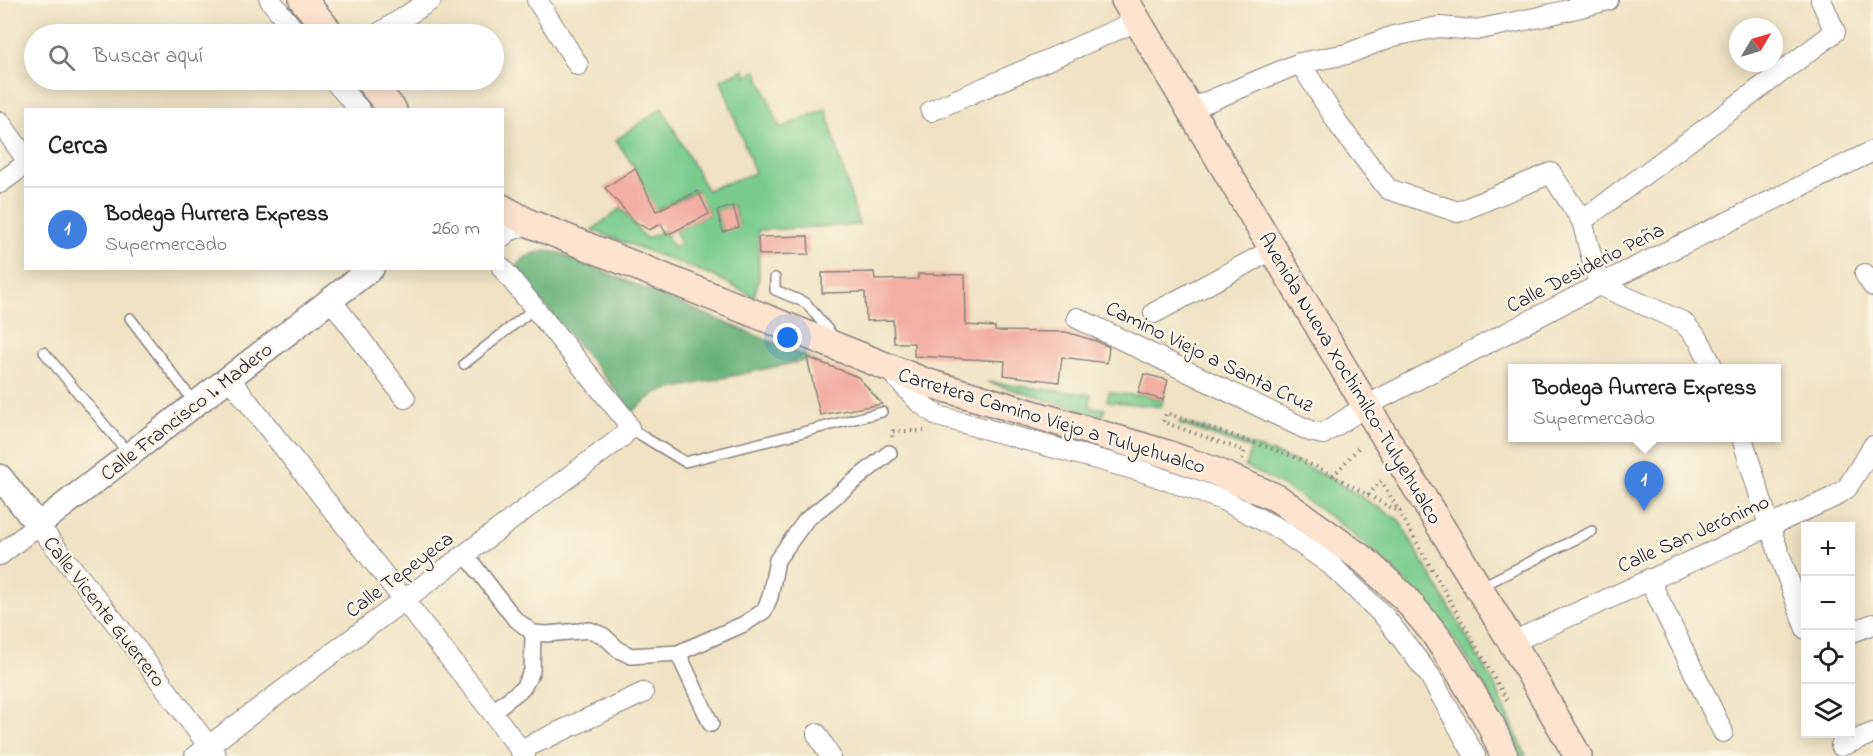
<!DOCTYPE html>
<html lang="es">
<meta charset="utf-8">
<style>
:root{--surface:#fff;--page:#f6f6f6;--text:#222;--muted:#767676;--line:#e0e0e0;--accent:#d1495b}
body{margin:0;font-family:"Indie Flower",sans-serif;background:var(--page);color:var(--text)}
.controls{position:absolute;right:18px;bottom:18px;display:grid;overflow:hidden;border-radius:0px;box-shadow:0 3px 15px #0003}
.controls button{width:54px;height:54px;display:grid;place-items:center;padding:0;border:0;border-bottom:2px solid var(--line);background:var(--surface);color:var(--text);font:30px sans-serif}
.compass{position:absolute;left:1729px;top:18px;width:54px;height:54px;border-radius:50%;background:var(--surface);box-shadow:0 3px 15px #0003;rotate:52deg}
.you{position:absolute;left:788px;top:338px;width:21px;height:21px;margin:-15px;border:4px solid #fff;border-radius:50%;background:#1a73e8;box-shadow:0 0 0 9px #1a73e833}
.badge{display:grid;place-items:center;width:39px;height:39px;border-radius:50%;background:var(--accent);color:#fff;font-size:20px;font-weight:700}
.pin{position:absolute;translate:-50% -50px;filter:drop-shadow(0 2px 3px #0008)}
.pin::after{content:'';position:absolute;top:32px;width:21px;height:18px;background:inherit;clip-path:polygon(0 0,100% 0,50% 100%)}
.popup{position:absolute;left:1508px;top:364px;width:273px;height:78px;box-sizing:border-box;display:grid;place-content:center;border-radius:0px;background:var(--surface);filter:drop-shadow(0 2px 4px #0005);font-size:20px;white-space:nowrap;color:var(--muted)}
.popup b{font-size:22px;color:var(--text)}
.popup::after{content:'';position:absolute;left:50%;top:100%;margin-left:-12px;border:12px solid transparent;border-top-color:var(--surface)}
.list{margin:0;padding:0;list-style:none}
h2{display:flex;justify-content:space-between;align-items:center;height:78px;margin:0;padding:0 24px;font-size:26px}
h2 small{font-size:20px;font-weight:400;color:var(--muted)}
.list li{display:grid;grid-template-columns:39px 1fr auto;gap:18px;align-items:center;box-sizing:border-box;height:84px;padding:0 24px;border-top:2px solid var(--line)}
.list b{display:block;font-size:22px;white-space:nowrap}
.list p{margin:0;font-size:20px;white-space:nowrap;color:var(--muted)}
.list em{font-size:20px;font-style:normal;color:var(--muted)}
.icon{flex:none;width:33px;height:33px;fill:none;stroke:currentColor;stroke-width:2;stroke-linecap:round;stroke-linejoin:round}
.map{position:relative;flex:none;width:1873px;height:756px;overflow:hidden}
.search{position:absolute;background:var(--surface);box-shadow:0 3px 15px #0003;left:24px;top:24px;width:480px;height:66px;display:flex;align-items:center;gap:15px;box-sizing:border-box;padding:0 21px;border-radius:33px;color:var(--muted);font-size:22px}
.panel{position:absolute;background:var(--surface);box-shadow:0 3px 15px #0003;left:24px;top:108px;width:480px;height:162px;border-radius:0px}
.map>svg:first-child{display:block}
.green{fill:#7acc8d;stroke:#4e7764;stroke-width:1.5;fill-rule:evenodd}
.forest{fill:#63b078;stroke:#42695a;stroke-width:1.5}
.building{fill:#f2afa2}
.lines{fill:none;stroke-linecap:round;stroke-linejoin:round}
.service-casing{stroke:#89827f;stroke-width:12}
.pedestrian-casing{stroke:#89827f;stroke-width:18}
.minor-casing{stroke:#89827f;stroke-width:22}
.tertiary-casing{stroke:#89827f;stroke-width:27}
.secondary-casing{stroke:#89827f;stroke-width:30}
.path{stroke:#89827f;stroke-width:4;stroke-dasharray:1.5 4.5;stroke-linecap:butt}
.service{stroke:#fff;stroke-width:9}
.pedestrian{stroke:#fff;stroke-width:15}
.minor{stroke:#fff;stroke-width:20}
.tertiary{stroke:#fff;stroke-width:24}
.secondary{stroke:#fde4d1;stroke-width:27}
.labels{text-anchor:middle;stroke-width:5;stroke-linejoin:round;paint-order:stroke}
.street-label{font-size:21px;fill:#22223b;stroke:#fcf5e5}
</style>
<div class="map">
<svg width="1873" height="756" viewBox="0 0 1873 756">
<rect width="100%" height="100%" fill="#fcf5e5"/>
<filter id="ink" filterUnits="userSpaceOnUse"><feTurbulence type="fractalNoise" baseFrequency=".0167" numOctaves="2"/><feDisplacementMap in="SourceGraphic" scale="12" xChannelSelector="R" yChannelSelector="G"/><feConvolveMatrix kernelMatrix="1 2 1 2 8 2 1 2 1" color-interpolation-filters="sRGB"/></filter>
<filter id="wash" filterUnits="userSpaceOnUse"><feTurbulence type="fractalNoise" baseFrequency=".008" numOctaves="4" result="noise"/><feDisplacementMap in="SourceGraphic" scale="24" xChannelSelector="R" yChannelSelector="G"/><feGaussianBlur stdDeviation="1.35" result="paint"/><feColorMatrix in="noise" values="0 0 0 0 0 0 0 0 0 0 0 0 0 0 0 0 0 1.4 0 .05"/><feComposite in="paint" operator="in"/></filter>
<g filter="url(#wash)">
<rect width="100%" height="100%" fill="#f0e2c3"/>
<g class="green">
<path d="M744,69L746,76L757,71L780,128L826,109L859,225L758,230L759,278L754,297L716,277L592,230L621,208L646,239L664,230L673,247L681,243L675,231L709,214L697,191L655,211L635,168L616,140L662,108L707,190L755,173L721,80ZM733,206L739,226L723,231L717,211Z"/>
<path d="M987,382L1091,395L1090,407L1105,409L1103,417Z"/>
<path d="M1109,392L1137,396L1138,393L1163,400L1161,407L1107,401Z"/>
<path d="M1180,421L1290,459L1332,479L1399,520L1495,686L1526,756H1517C1470,629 1366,525 1245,466L1251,449L1179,424Z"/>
</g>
<path class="forest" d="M545,251L560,253L812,359L657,392L633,411L518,273L517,265C526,255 533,253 545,251Z"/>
<g id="blocks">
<g class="building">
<path d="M635,168L656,211L698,191L709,214L667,235L661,224L649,230L635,222L605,188Z"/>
<path d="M733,206L739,227L723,232L717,211Z"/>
<path d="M808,236L809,254L759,255L758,237Z"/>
<path d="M874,272L875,280L918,279V274L965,275L966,325L995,327V331L1066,332L1096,341L1109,347L1107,363L1062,357L1059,382L1004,375L1005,361L914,356V343H894L893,320L866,321L865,292L822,293V273Z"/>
<path d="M807,357L858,377L882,404L820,415Z"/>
<path d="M1144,374L1168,380L1163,400L1138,393Z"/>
</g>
</g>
</g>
<g filter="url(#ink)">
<use href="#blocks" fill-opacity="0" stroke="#89827f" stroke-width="1.5"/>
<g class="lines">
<defs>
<g id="service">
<path d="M775,278V290L806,303L834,337"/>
<path d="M130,318L194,402"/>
<path d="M44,352L128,453"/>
<path d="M464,364L535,308"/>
<path d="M629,428L685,462L882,412"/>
<path d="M1482,586L1592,531"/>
</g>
<g id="pedestrian">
<path d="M466,555L514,618L533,633L547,634L590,630L604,636L619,650L631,656L678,653L744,624L764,611L770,597L777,560L806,520L889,453"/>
<path d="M678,653L711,724"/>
<path d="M492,712L523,688L532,671L533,633"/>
</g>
<g id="minor">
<path d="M270,0L297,34"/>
<path d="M537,0L578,65"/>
<path d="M378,34L431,0"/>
<path d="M1300,63L1341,128L1388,189L1458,212L1551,173L1582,221L1599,285L1683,322L1699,340L1713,368"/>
<path d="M333,80L360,110"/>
<path d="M1190,109L1300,63L1347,54L1393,36L1439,27L1475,30L1540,17L1608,0"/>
<path d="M931,111L1137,21"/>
<path d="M0,122L26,159"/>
<path d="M0,183L26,164"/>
<path d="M1582,221L1835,32L1821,0"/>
<path d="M502,237L507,232L529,223"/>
<path d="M1865,274L1873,286"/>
<path d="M331,300L405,398"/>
<path d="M1154,313L1272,250"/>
<path d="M1077,318L1310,431L1323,434L1366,406L1599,285L1873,151"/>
<path d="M890,371L919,402L938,416L1144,472L1223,500L1281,530L1331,565L1385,617L1430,676L1475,756"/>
<path d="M229,378L492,712L525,756"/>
<path d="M1742,438L1769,525L1806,629"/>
<path d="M0,555L38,525L137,650L216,756"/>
<path d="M1649,579L1723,732"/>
<path d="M1850,633L1873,624"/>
<path d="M1512,642L1834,497L1847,488L1873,446"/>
<path d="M817,734L830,756"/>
<path d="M1841,746L1873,733"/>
<path d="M520,750L643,693"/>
<path d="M195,756L622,437L629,428L624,418L502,268"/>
</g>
<path id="tertiary" d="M0,477L38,525L372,268"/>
<g id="secondary">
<path d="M303,0L331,34"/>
<path d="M1125,0L1366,406L1512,642L1578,756"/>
<path d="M368,80L393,110"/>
<path d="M502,208L529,223L925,382L1167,454L1214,471L1277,498L1364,560L1405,598L1434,633L1456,666L1491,725L1504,756"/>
</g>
</defs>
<use href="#service" class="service-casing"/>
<use href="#pedestrian" class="pedestrian-casing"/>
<use href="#minor" class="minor-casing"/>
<use href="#tertiary" class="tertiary-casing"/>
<use href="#secondary" class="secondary-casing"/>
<g class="path">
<path d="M892,437L893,431H924"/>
<path d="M1242,459L1245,451L1163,422L1166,413L1290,455L1321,469L1399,512L1404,509"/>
<path d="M1333,476L1360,446"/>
<path d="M1384,485L1507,700"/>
<path d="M1368,495L1381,481"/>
</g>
<use href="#service" class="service"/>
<use href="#pedestrian" class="pedestrian"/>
<use href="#minor" class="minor"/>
<use href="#tertiary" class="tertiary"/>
<use href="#secondary" class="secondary"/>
</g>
</g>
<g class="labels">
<g class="street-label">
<text transform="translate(1585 267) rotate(-27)" y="7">Calle Desiderio Peña</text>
<text transform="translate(1210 356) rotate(26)" y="7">Camino Viejo a Santa Cruz</text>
<text transform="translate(1351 378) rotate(59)" y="7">Avenida Nueva Xochimilco-Tulyehualco</text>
<text transform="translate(186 411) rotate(-38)" y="7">Calle Francisco I. Madero</text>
<text transform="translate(1052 420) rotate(17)" y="7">Carretera Camino Viejo a Tulyehualco</text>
<text transform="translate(1693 533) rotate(-24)" y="7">Calle San Jerónimo</text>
<text transform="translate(399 574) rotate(-37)" y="7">Calle Tepeyeca</text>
<text transform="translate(105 611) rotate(52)" y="7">Calle Vicente Guerrero</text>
</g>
</g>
</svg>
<div class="controls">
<button>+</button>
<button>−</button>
<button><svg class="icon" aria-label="locate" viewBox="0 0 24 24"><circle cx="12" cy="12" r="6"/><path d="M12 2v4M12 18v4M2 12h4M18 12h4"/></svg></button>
<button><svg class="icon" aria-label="layers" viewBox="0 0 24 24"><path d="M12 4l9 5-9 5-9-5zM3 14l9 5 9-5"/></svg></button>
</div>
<svg class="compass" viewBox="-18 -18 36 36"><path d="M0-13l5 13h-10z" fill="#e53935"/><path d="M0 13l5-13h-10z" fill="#767676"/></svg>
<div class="you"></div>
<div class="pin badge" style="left:1644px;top:511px;background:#3f7fe0">1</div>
<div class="popup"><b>Bodega Aurrera Express</b>Supermercado</div>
<div class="search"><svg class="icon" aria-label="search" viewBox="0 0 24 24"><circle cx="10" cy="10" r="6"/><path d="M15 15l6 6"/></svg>Buscar aquí</div>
<section class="panel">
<h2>Cerca<small></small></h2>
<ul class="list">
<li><span class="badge" style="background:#3f7fe0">1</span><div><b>Bodega Aurrera Express</b><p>Supermercado</p></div><em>260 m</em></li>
</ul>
</section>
</div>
